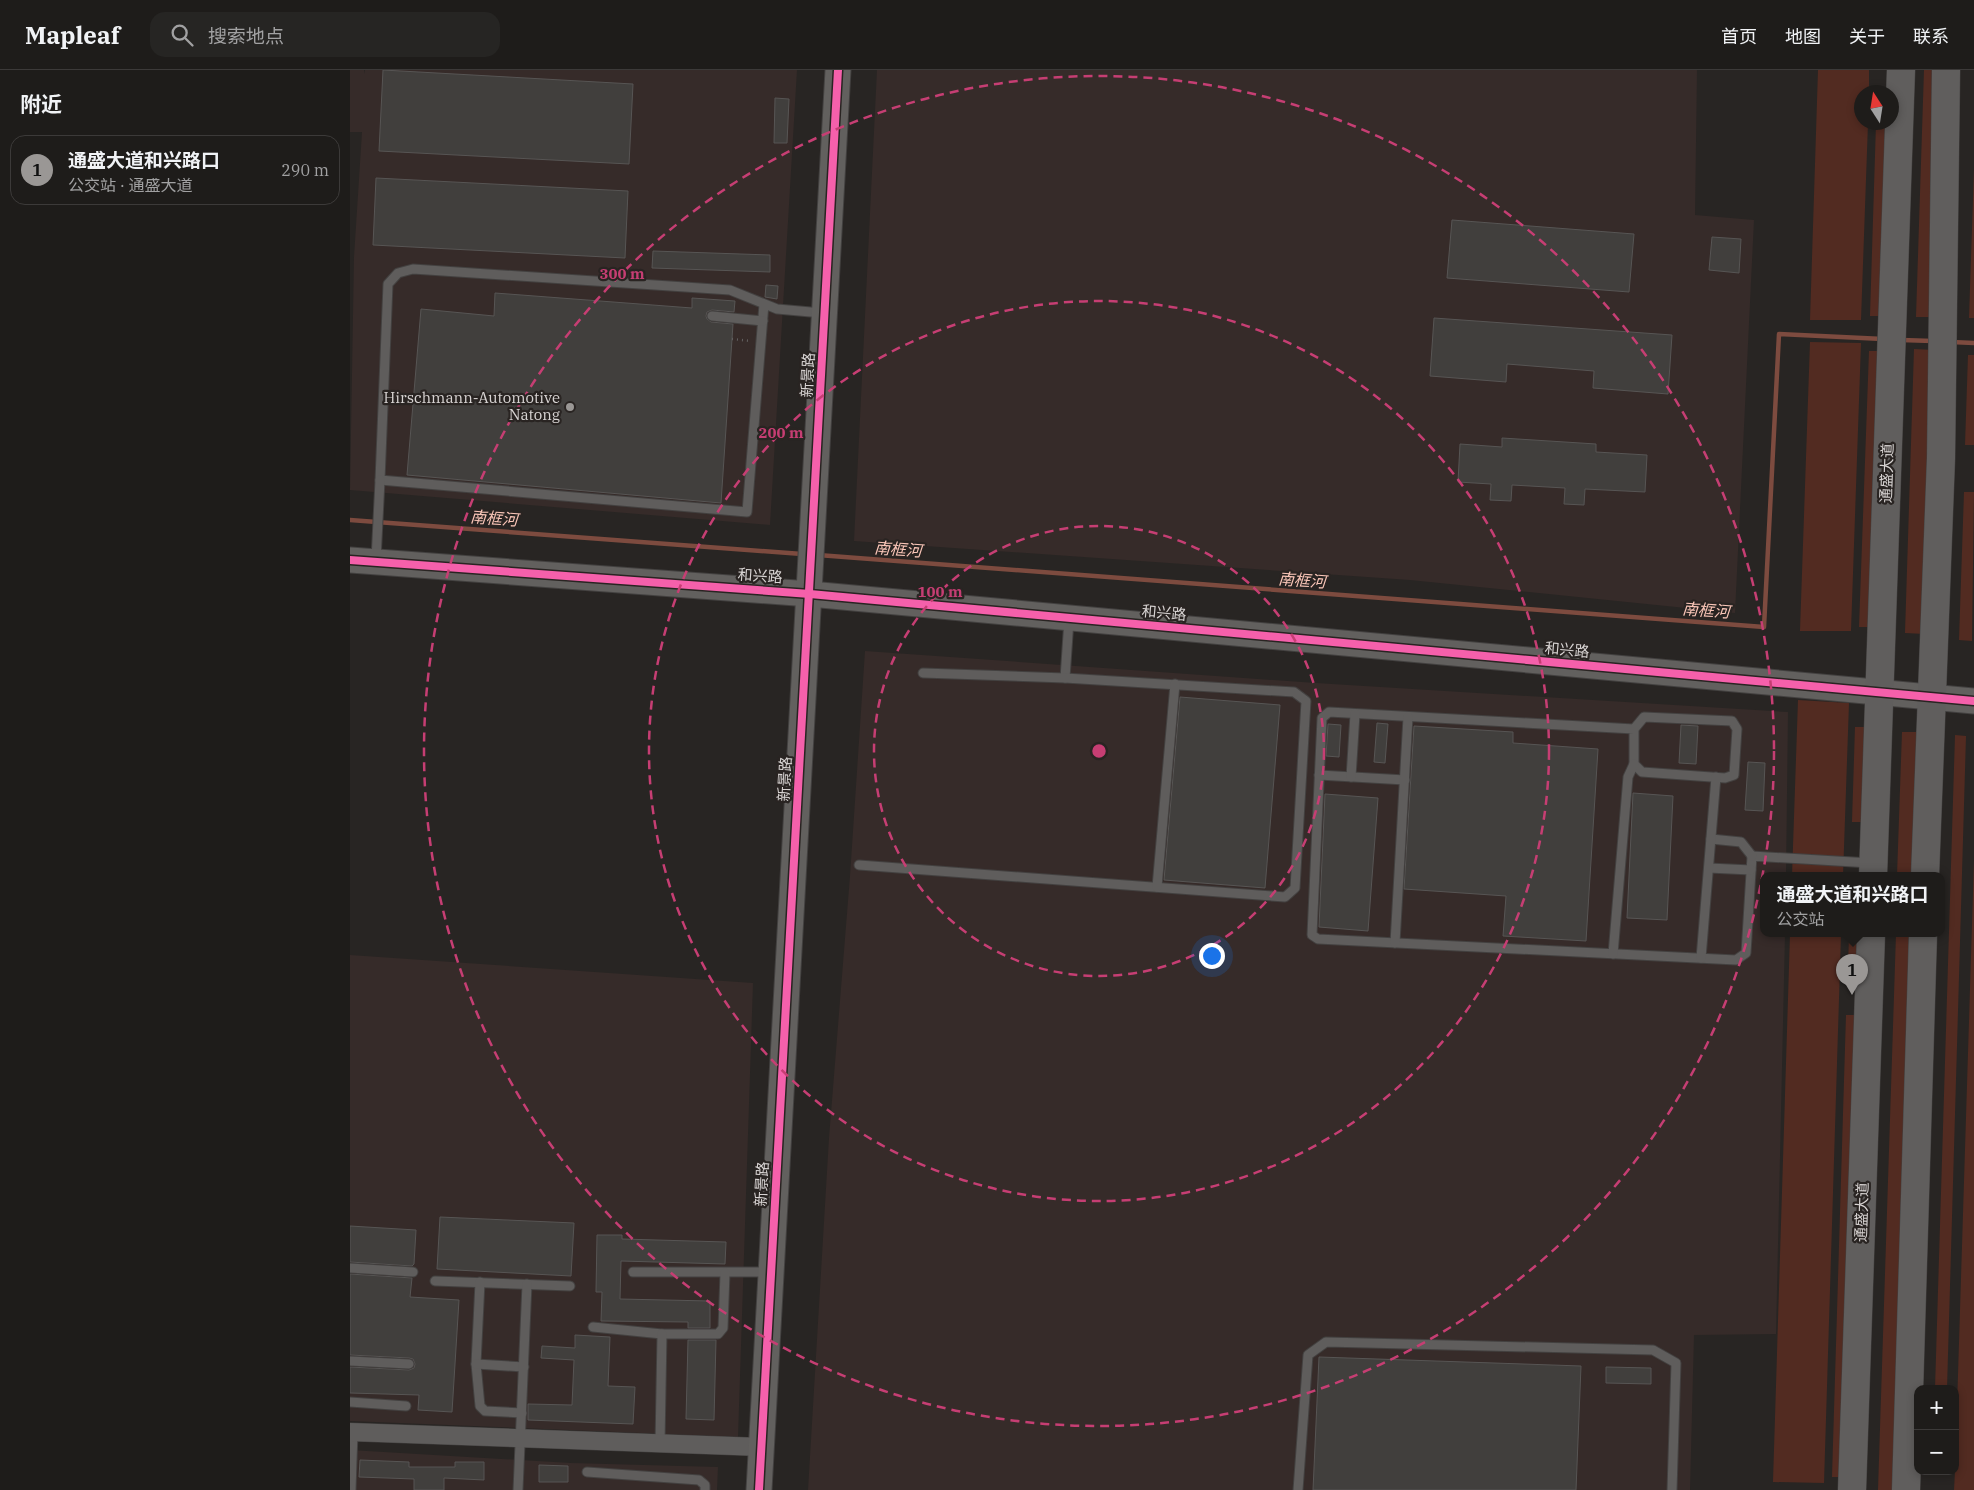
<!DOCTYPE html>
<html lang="zh">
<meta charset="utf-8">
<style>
:root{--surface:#1e1c1a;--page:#262523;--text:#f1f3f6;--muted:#a1a1a2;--line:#3c3a39;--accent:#9a9795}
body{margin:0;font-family:"IBM Plex Serif","Noto Sans SC",serif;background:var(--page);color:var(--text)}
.controls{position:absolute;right:15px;bottom:15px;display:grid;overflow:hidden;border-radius:10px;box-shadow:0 2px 8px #0003}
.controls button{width:45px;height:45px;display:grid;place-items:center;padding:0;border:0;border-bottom:1px solid var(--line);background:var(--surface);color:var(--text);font:25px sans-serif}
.compass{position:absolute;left:1504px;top:15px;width:45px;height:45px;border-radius:50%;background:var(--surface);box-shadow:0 2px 8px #0003;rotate:348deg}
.you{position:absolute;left:861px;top:885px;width:18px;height:18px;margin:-12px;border:4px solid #fff;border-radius:50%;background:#1a73e8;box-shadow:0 0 0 8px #1a73e833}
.badge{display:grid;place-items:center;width:32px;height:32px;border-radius:50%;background:var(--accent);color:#111;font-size:16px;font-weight:700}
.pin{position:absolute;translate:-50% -41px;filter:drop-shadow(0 1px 2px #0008)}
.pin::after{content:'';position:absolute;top:26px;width:18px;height:15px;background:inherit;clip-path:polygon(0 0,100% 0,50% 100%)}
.popup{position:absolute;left:1410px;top:802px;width:185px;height:65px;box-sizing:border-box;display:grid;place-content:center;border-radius:10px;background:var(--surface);filter:drop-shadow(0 1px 4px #0005);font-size:16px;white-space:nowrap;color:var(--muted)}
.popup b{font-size:19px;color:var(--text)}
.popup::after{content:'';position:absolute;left:50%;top:100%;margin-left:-10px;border:10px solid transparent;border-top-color:var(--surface)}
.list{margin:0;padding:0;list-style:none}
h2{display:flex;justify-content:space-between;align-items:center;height:65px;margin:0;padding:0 20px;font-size:21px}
h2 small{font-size:16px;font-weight:400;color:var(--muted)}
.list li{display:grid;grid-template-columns:32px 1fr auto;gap:15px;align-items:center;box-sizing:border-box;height:70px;margin:0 10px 10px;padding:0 10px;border:1px solid var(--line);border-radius:15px}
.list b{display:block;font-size:19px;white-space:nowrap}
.list p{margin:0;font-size:16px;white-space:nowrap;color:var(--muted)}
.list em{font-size:16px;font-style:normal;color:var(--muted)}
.icon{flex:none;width:28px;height:28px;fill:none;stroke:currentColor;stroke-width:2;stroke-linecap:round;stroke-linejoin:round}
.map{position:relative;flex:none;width:1624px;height:1420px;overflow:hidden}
header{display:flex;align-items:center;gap:30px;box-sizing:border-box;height:70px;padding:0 25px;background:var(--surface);border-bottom:1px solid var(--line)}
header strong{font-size:24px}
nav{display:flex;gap:28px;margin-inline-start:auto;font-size:18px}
.search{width:350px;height:45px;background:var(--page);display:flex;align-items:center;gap:12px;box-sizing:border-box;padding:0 18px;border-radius:15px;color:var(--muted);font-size:19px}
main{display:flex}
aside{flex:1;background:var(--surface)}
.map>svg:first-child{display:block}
.built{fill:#362b29}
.green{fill:#522b21}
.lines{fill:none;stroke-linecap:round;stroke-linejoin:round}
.stream{stroke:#7d4b3f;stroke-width:4.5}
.building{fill:#413f3d;stroke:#575554}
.lane-casing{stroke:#434140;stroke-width:11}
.street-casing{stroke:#434140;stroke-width:19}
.secondary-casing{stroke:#434140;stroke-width:27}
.primary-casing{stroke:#434140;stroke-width:29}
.path{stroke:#636161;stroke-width:2.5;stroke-dasharray:1 4;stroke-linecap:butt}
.lane{stroke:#5f5d5c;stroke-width:9}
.street{stroke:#5f5d5c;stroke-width:18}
.secondary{stroke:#62605e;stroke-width:25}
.primary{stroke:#605e5d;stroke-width:28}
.cycleway-casing{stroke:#292422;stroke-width:11}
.cycleway{stroke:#f560ab;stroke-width:8}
.ring{fill:none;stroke:#c63e73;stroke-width:2.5;stroke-dasharray:9 6}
.poi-dot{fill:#9a9795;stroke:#292422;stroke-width:2}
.labels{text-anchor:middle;stroke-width:4.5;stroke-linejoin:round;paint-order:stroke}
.street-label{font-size:15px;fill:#d8d4d3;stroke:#292422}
.poi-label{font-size:15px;fill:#d8d4d3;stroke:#292422;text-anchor:end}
.water-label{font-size:16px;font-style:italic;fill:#fac6b8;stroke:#292422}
.centre{fill:#c63e73;stroke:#292422;stroke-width:2.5}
.ring-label{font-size:15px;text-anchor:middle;font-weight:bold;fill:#c63e73;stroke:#292422;stroke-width:4.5;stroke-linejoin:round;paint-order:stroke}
</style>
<header>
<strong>Mapleaf</strong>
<div class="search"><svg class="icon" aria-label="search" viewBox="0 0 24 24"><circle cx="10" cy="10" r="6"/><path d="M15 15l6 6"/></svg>搜索地点</div>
<nav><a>首页</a><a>地图</a><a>关于</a><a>联系</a></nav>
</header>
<main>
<aside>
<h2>附近<small></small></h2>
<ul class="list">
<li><span class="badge">1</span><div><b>通盛大道和兴路口</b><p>公交站 · 通盛大道</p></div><em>290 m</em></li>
</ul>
</aside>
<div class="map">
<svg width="1624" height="1420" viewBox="0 0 1624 1420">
<rect width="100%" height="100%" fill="#282523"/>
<g class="built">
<path d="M0,0H14V4L15,0H447L420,455L0,420L4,187L12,62H0Z"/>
<path d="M527,0H1347L1345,145L1404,150L1385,543L1060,510L504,471Z"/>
<path d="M515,581L966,613L1438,642L1436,806H1413V864H1435L1426,1264L1344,1265L1340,1420H458L479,1068L500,806Z"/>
<path d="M0,885L403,913L388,1367L0,1351Z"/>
<path d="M0,1380L221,1393L368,1397L367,1420H0Z"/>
</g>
<g class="green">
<path d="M1468,0H1519V22H1512V52L1518,53L1511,250H1460Z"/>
<path d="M1574,0H1593L1585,247H1566Z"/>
<path d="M1526,53H1538L1531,246H1520Z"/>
<path d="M1624,99V248H1619Z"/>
<path d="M1460,272L1511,273L1501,561H1450Z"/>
<path d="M1564,279L1584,280L1575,564L1555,563Z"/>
<path d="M1519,281H1530L1521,557H1509Z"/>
<path d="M1618,285H1624V375H1615Z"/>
<path d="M1614,422H1624L1622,571L1609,570Z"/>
<path d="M1448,630L1499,633L1493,806H1442Z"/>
<path d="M1505,657H1517L1514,752H1502Z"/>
<path d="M1552,662H1571L1567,806H1547Z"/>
<path d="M1605,665L1616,666L1597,1319H1585Z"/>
<path d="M1624,790V1420H1604L1605,1401Z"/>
<path d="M1440,864H1491L1474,1413L1423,1412Z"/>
<path d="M1499,864H1511L1510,898L1498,899Z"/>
<path d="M1546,864H1565L1547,1420H1528Z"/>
<path d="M1496,945H1508L1494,1407H1482Z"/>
</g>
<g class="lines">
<g class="stream">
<path d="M1551,270L1583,271"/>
<path d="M1601,272L1624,273"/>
<path d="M0,450L452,484"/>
<path d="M468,485L1414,557L1429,264L1533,269"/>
</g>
</g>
<g class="building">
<path d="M33,0L283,14L279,94L29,81Z"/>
<path d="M425,28L439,29L437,73H424Z"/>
<path d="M26,108L278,121L275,188L23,175Z"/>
<path d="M1102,150L1284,164L1279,222L1097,208Z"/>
<path d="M1362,167L1391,169L1389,203L1359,200Z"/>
<path d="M303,181L420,185V202L302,198Z"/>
<path d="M416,215L428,216L427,229L415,227Z"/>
<path d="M145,223L342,238V228L385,231L384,242L362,240L357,242L356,246L357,249L361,252L383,254L371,433L57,405L71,239L144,246Z"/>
<path d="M1084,248L1322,265L1318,324L1243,318L1244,301L1157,294L1156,312L1080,306Z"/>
<path d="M1152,368L1246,374V382L1297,385L1295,422L1235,419L1234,435L1214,434L1215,418L1162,415L1161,431L1140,430L1141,414L1108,412L1110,374L1152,377Z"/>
<path d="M830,627L930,635L915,818L814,810Z"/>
<path d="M1027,653L1038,654L1035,693L1024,692Z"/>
<path d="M978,654L991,655L989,687L976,686Z"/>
<path d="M1331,655L1348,656L1346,694L1329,693Z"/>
<path d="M1064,656L1163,662V673L1248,679L1236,871L1153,866L1156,826L1054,819Z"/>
<path d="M1398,692L1415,693L1413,741L1395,740Z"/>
<path d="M1283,723L1323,726L1317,850L1277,848Z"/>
<path d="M975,724L1028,728L1018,861L969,857Z"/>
<path d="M90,1147L224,1153L221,1206L87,1199Z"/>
<path d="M0,1156L66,1160L64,1194L62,1196L0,1192Z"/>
<path d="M247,1165H272V1169L376,1172L375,1194L271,1191L270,1229L360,1231V1258H338V1252L251,1251L252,1222H246Z"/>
<path d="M0,1204L62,1208L60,1227L109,1230L102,1342L68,1340L69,1325L0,1323V1297L59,1300L64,1298L65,1294L63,1289L59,1288L0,1285Z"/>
<path d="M225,1265L260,1267L258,1316L285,1317L283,1354L178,1350V1334L222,1335L224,1290L191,1288L192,1276L225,1278Z"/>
<path d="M338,1270H366L364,1350L336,1349Z"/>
<path d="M969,1287L1231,1296L1226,1420H963Z"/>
<path d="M1256,1297L1301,1298V1314L1256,1313Z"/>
<path d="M10,1390L59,1392V1397H105V1392H134V1410L94,1408V1420H64V1409L9,1407Z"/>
<path d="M189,1395L218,1396V1412H189Z"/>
</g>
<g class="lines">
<defs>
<g id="lane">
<path d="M414,234L397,442L30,410L38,214L48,203L63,199L380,220L427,239L472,243"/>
<path d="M362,246L413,251"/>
<path d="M26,490L30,410"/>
<path d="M715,608L719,550"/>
<path d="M1284,659V694L1292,702L1375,708L1384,705L1387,659L1382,651L1294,647L1284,659L979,642L972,648L962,865L968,869L1386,890L1396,883L1402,786L1520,793"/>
<path d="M969,705L1055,710"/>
<path d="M1001,707L1005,644"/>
<path d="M1361,769L1391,772L1402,786"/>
<path d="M509,795L935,827L945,818L956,631L944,622L715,608L573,603"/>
<path d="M1359,798L1401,800"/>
<path d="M807,817L825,614"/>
<path d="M1045,873L1058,647"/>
<path d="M1263,884L1278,707L1284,694"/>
<path d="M1351,888L1366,707"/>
<path d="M0,1198L63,1202"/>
<path d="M283,1202H420"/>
<path d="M85,1211L220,1216"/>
<path d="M130,1212L126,1294L130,1336L135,1341L172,1343"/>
<path d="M243,1257L312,1264H368L373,1258L375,1203"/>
<path d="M0,1291L59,1294"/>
<path d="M126,1294L174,1297"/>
<path d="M0,1332L56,1336"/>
<path d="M310,1373L312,1264"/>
<path d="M237,1402L349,1410L355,1415V1420"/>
<path d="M1,1420L3,1362"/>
<path d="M168,1420L177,1214"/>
<path d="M948,1420L958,1285L976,1272L1303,1280L1326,1293L1322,1420"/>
</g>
<path id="street" d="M0,1362L411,1377"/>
<g id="secondary">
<path d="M0,490L460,524L1624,631"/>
<path d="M409,1420L488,0"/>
</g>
<g id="primary">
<path d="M1523,806L1551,0"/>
<path d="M1575,806L1591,388L1596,0"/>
<path d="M1502,1420L1521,864"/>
<path d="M1556,1420L1573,864"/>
</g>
</defs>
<use href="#lane" class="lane-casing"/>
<use href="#street" class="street-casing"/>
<use href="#secondary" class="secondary-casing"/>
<use href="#primary" class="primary-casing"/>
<path class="path" d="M382,269L401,271"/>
<use href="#lane" class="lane"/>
<use href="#street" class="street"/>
<use href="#secondary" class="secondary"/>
<use href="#primary" class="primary"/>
<defs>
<g id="cycleway">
<path d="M0,490L460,524L1624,631"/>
<path d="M409,1420L488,0"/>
</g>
</defs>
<use href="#cycleway" class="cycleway-casing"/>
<use href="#cycleway" class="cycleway"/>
</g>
<g class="ring">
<circle cx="749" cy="681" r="225"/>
<circle cx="749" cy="681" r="450"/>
<circle cx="749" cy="681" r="675"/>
</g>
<circle class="poi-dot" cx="220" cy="337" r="5"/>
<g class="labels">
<g class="street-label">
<text transform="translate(458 305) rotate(-87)" y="5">新景路</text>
<text transform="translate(1537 403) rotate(-88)" y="5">通盛大道</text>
<text transform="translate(410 506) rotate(4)" y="5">和兴路</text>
<text transform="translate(814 543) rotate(5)" y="5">和兴路</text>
<text transform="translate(1217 580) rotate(5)" y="5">和兴路</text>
<text transform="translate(435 709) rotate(-87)" y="5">新景路</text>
<text transform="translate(412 1114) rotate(-87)" y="5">新景路</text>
<text transform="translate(1512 1142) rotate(-88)" y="5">通盛大道</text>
</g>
<g class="poi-label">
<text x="210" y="333">Hirschmann-Automotive<tspan x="210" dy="17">Natong</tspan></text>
</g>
<g class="water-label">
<text transform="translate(144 448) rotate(4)" y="6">南框河</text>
<text transform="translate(548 479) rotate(4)" y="6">南框河</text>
<text transform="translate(952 510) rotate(4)" y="6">南框河</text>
<text transform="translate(1356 540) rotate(4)" y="6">南框河</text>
</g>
</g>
<circle cx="749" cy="681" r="8" class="centre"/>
<g class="ring-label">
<text x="272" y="209">300 m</text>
<text x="431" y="368">200 m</text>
<text x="590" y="527">100 m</text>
</g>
</svg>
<div class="controls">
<button>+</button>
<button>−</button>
</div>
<svg class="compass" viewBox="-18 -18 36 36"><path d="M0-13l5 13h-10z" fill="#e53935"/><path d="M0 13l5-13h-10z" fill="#a1a1a2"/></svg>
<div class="you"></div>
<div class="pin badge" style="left:1502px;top:925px">1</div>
<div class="popup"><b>通盛大道和兴路口</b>公交站</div>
</div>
</main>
